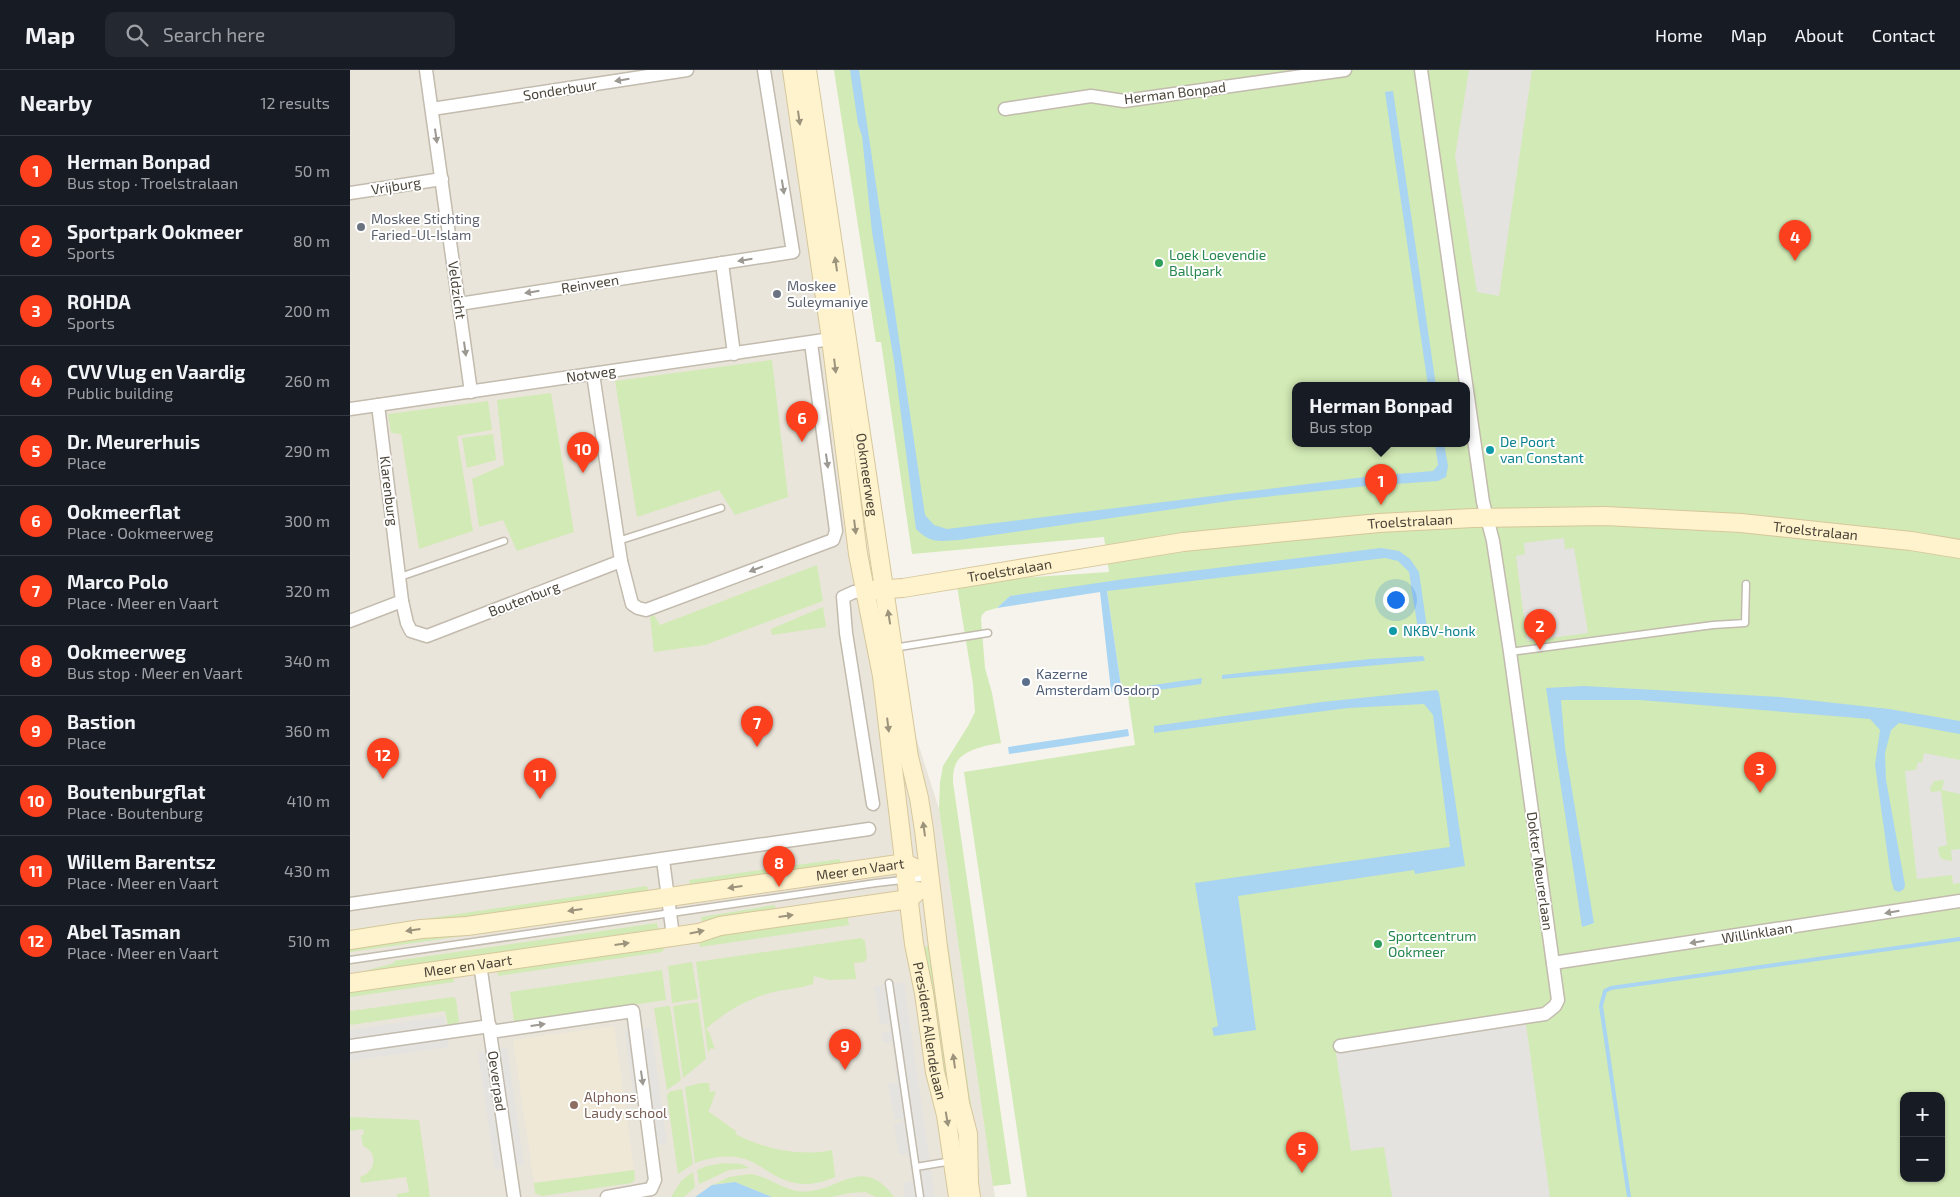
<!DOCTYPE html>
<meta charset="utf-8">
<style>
:root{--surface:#171b24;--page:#242831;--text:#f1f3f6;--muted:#9ea1a6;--line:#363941;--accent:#fc3f1d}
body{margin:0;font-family:"Exo 2",sans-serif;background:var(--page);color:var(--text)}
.controls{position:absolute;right:15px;bottom:15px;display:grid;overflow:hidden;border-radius:10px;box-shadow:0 1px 4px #0004}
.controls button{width:45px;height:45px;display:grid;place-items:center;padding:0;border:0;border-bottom:1px solid var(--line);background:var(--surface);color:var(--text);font:25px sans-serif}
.you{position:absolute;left:1045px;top:529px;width:18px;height:18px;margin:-12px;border:4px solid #fff;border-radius:50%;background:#1a73e8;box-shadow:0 0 0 8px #1a73e833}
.badge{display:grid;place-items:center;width:32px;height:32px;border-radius:50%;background:var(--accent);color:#fff;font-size:16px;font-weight:700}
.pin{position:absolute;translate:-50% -41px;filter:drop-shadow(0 1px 2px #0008)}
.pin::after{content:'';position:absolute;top:26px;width:18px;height:15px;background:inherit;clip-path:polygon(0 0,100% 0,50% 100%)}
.popup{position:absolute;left:942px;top:312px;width:178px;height:65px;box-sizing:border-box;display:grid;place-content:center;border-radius:10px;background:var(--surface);filter:drop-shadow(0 1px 4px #0005);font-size:16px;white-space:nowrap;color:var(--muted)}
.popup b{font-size:19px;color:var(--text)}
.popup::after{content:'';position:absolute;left:50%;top:100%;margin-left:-10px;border:10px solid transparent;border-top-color:var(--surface)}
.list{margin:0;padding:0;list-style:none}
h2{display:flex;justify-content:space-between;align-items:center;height:65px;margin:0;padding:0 20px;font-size:21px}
h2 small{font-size:16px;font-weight:400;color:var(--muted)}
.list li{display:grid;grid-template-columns:32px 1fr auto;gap:15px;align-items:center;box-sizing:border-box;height:70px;padding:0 20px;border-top:1px solid var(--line)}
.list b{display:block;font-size:19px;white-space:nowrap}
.list p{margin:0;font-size:16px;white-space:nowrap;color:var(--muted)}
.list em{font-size:16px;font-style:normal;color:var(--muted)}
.icon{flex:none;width:28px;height:28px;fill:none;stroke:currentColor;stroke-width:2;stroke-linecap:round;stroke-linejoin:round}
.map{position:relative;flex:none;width:1610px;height:1127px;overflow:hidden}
header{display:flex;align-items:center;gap:30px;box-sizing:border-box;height:70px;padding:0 25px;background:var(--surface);border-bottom:1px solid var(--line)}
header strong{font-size:24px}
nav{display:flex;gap:28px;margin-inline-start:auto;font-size:18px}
.search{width:350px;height:45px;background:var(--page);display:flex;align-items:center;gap:12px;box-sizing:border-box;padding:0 18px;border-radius:10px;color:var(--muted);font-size:19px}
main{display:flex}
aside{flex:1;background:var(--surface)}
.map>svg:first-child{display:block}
.residential{fill:#eae5da}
.education{fill:#efe8d6}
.green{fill:#d2eab5;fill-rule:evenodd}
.parking{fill:#e5e3e0}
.water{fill:#a9d4f2}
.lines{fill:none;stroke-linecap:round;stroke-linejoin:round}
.stream{stroke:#a9d4f2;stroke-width:4}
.lane-casing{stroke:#c2bbae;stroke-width:9}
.street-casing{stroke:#c2bbae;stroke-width:15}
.secondary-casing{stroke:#d6c79b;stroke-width:20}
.lane{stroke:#fff;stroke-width:6}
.street{stroke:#fff;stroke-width:12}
.secondary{stroke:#fff3cd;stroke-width:18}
.oneway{fill:#9c9892}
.oneway2{fill:#9c937c}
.worship-dot{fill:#6b7280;stroke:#fff;stroke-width:2}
.leisure-dot{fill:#2e9e5b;stroke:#fff;stroke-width:2}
.culture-dot{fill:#0f9aa8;stroke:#fff;stroke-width:2}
.service-dot{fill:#5c6f8a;stroke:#fff;stroke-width:2}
.education-dot{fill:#8d6e63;stroke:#fff;stroke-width:2}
.labels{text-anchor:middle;stroke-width:4;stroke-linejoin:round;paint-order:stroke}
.street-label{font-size:14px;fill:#4b4439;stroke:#fff}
.worship-label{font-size:14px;fill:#5b616d;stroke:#fff;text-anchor:start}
.leisure-label{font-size:14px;fill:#27864d;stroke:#fff;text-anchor:start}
.culture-label{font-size:14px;fill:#0d838f;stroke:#fff;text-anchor:start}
.service-label{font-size:14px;fill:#4e5e75;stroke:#fff;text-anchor:start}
.education-label{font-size:14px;fill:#785e54;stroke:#fff;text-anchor:start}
</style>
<header>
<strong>Map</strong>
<div class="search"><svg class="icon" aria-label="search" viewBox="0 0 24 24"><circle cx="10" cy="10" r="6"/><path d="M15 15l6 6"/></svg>Search here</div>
<nav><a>Home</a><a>Map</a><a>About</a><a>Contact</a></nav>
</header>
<main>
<aside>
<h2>Nearby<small>12 results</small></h2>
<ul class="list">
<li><span class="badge">1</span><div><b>Herman Bonpad</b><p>Bus stop · Troelstralaan</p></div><em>50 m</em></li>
<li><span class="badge">2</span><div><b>Sportpark Ookmeer</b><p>Sports</p></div><em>80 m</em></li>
<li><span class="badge">3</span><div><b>ROHDA</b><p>Sports</p></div><em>200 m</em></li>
<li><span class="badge">4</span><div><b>CVV Vlug en Vaardig</b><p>Public building</p></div><em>260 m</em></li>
<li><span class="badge">5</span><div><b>Dr. Meurerhuis</b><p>Place</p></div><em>290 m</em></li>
<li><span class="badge">6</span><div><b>Ookmeerflat</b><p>Place · Ookmeerweg</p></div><em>300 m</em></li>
<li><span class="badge">7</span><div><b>Marco Polo</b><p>Place · Meer en Vaart</p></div><em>320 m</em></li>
<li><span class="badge">8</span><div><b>Ookmeerweg</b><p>Bus stop · Meer en Vaart</p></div><em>340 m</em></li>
<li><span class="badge">9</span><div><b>Bastion</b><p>Place</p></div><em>360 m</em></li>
<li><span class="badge">10</span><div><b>Boutenburgflat</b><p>Place · Boutenburg</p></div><em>410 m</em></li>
<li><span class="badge">11</span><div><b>Willem Barentsz</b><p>Place · Meer en Vaart</p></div><em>430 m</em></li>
<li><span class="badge">12</span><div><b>Abel Tasman</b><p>Place · Meer en Vaart</p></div><em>510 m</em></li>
</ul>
</aside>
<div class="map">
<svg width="1610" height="1127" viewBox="0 0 1610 1127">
<rect width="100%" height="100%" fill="#f6f3ec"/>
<path class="residential" d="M0,0H436L496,447L589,739L645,1127H0Z"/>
<path class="education" d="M264,956L284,1100L184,1113L163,970Z"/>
<g class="green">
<path d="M484,0H1610V1127H677L614,702L785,675L777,619L771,616L757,521L660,526L647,538L636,541L632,545L631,549L635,598L642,623L651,673C637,675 610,680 605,696C603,701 603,707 603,712L661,1114L643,1116L589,739L590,712L593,696L618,656L625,642L623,614L607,516L653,509L759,502L754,467L562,484L531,272H526ZM946,316H1116V374H946ZM1554,1026H1591V1108H1554Z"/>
<path d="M422,290L438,427L385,445L369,420L287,447L265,311Z"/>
<path d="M201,323L224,462L167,481L153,450L129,457L122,409L154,395L147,330Z"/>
<path d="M138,331L142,360L107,366L123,461L69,479L51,364L41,363L38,344Z"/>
<path d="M143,364L146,390L117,398L112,368Z"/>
<path d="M467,495L473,531L355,575L304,582L300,547L304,545L310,555Z"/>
<path d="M473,537L476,557L422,565L421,559Z"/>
<path d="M490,789L491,797L341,820L339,810Z"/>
<path d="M297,816L299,826L0,865V860Z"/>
<path d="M304,833V839L0,882V878Z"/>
<path d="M425,835L426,842L353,857L351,847Z"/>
<path d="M497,845L499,855L350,877L348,866Z"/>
<path d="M307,853L308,859L190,876L165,884L12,908L11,902L44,893V891Z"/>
<path d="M511,868L515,871L517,888L514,892L504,893L506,909L479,910L464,906L463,914C451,918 440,919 428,921C401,927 377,940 356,959L359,962L365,979L361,978L358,983L346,892Z"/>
<path d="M595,874H598L625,1063L622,1064Z"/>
<path d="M316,876L312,882L148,906L147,895Z"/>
<path d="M581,876L614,1059L610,1075L607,1078L569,878Z"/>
<path d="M342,892L348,929L322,933L318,896Z"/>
<path d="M312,900L316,930L164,952L160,922Z"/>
<path d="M103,902L104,912L0,927V916Z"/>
<path d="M103,927L106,929L109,953L98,955L95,941L0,955V941Z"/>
<path d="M348,932L356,989L333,1008L323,936Z"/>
<path d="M320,936L331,1010L317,1020L304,938Z"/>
<path d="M351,1013H359L360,1022L366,1021L360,1038L358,1041L387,1062L385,1064C415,1079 449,1087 482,1080L485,1107C461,1118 441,1116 419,1102C411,1097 404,1092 395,1089C378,1084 362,1087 345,1093L335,1017Z"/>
<path d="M332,1019L343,1094L328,1104L317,1026L319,1022Z"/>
<path d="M0,1047L69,1050L80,1127H47V1124L59,1122L56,1107L11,1113L10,1107C26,1102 29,1083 13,1076L11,1065L14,1064L13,1059L0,1061Z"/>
<path d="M374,1093L391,1094L399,1098L379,1100L349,1114L347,1100L357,1096Z"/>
<path d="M284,1100L285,1109L282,1113L192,1126L185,1123L184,1113Z"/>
<path d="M343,1102L345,1117L334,1127H321L331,1111Z"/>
<path d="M400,1104C417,1106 430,1118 447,1121C487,1127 510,1081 544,1127H526L515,1122L500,1123L481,1127H422L385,1112L367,1114L357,1118L379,1107Z"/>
</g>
<g class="parking">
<path d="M1119,0H1182L1149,226L1127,222L1105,86Z"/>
<path d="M1214,468L1215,479L1224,478L1238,563L1177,571L1166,486L1175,484L1174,473Z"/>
<path d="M1574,683L1610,690V724L1592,720L1594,710L1584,711L1580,718L1581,722L1591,721L1597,775L1588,777L1589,784L1591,789L1602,791L1601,780L1610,779V813L1603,814L1602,805L1567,809L1555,701L1566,700L1568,692L1572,693Z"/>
<path d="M545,912V914L554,912L585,1127H555L553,1113L562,1111L558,1084L549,1085L544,1054L552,1052L553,1049H544L538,1014L547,1012L542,972L533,973L531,963L540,962L539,954L530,955L524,917Z"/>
<path d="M94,946L99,977L0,991V960Z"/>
<path d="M1176,954L1200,1127H1042L1034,1077L1001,1081L986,983Z"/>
<path d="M301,957L317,1074L308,1075L292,959Z"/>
<path d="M279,959L289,1027L283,1023L275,961Z"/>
<path d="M157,977L174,1095L145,1100L128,982Z"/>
</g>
<g class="water">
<path d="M500,0H509L575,445L584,455L597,459L1023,406L1083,401L1088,395L1085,374H1094L1098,396L1096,407L1088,411L1017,416L886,430L609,470C589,471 581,474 566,459L544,291L522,162L512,66L508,54Z"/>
<path d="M1043,21L1086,316H1078L1035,22Z"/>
<path d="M1031,478L1049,481L1060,489L1069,502L1078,565L1076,568L1069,566L1059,502L1048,491L1035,488L757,521L771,616L776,619L852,608L851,614L766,626L761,621L750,522L647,538L660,526L775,509Z"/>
<path d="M1073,586L1075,590L1073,591L872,609V605L1020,589Z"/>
<path d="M1234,616L1430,627L1539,639L1610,651V664L1549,653L1541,660L1535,683L1536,710L1555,815L1554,819L1549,822L1544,820L1541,809L1525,695L1530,660L1520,649L1290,630H1211L1215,678L1244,853L1232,857L1196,618Z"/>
<path d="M1087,620L1089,623L1115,796L1065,804L1064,800L888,826L906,960L864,966L862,958L868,956L845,813L1100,777L1083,645L1074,634L998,638L804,663V656L972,632Z"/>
<path d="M778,659L779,666L659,684L658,677Z"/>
<path d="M385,1112L422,1127H345L362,1115Z"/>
</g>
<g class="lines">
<path class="stream" d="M1279,1127L1251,936L1255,921L1261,918L1610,869"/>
<defs>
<g id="lane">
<path d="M268,471L371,438"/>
<path d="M50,507L154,471"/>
<path d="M543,578L638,563"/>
<path d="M1160,582L1363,555L1395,553L1396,514"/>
<path d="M0,890L526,813L579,807"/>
<path d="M539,913L570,1127"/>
<path d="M566,1097L602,1091"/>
</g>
<g id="street">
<path d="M76,0L121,322"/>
<path d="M82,39L337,0"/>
<path d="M655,39L741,26L774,31L995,0"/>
<path d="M0,123L92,109"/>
<path d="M372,193L384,284"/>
<path d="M109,234L443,182L414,0"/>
<path d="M0,339L481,269"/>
<path d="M271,491L282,534L288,538L296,540L483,470L486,461L461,273"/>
<path d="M515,521L504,522L493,527L496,563L523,734"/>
<path d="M52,531L57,553L61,561L77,566L271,491L243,304"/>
<path d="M0,551L52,531L28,335"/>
<path d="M313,790L323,866"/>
<path d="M0,834L519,759"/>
<path d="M1203,893L1610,831"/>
<path d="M130,894L164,1127"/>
<path d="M140,962L283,941L305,1110L301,1119L257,1127"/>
<path d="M0,976L140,956"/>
<path d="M990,976L1195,944L1205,936L1208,930L1160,582L1143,471L1133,432L1071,0"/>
</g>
<g id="secondary">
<path id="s1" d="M442,0L481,269L508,484L532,606L564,874L574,923L585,1002L596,1045L608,1127"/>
<path id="s2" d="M457,0L559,687L569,728L574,760L588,877L610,1033L618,1064L619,1113L621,1127"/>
<path id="s3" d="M523,520L553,518L833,472L1029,453L1123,448L1255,446L1391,453L1561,471L1610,479"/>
<path id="s4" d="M0,870L71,859L117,856L535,796L555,793L565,798"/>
<path id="s5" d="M0,913L349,863L370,856L559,829L568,821"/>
</g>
</defs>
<use href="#lane" class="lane-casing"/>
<use href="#street" class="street-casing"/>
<use href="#secondary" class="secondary-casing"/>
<use href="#lane" class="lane"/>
<use href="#street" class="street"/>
<use href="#secondary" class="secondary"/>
</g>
<defs><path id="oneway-solid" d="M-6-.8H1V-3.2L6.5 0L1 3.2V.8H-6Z" transform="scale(1.25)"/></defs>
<g class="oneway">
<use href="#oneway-solid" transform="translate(272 10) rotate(171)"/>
<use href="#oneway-solid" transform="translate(86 66) rotate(82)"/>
<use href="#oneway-solid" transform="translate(433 117) rotate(81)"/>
<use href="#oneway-solid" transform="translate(395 190) rotate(171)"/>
<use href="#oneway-solid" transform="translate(182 222) rotate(171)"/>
<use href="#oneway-solid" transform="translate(115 279) rotate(82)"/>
<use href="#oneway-solid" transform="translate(477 391) rotate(82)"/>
<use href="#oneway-solid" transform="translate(406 499) rotate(159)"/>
<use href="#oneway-solid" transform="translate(1542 842) rotate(170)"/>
<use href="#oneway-solid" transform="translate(1347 872) rotate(171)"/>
<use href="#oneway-solid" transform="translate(188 955) rotate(-8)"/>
<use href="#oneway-solid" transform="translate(292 1008) rotate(82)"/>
</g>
<g class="oneway2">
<use href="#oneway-solid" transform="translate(449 48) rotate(82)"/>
<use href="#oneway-solid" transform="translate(486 194) rotate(-98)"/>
<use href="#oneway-solid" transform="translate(485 296) rotate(83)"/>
<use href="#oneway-solid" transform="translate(505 457) rotate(83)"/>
<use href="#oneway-solid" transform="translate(539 547) rotate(-99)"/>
<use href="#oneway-solid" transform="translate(538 655) rotate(83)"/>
<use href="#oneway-solid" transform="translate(574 759) rotate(-98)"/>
<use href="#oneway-solid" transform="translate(385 817) rotate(172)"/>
<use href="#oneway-solid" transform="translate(225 840) rotate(172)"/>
<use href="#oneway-solid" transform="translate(436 846) rotate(-8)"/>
<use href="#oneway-solid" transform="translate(63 860) rotate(172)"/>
<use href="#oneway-solid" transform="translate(347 862) rotate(-12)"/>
<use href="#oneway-solid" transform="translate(272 874) rotate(-8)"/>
<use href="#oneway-solid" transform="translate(604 991) rotate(-98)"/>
<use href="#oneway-solid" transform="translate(597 1049) rotate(80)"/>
</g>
<g class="worship-dot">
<circle cx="11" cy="157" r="5"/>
<circle cx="427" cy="224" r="5"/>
</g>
<g class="leisure-dot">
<circle cx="809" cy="193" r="5"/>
<circle cx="1028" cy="874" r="5"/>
</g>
<g class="culture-dot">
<circle cx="1140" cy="380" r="5"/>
<circle cx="1043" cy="561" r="5"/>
</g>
<circle class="service-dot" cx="676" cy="612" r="5"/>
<circle class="education-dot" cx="224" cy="1035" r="5"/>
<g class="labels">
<g class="street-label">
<text transform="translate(210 20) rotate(-9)" y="5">Sonderbuur</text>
<text transform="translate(825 23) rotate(-7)" y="5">Herman Bonpad</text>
<text transform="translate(46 116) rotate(-9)" y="5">Vrijburg</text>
<text transform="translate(240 214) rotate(-9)" y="5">Reinveen</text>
<text transform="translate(107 220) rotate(82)" y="5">Veldzicht</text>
<text transform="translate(241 304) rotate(-8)" y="5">Notweg</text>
<text dy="5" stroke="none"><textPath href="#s2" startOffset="409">Ookmeerweg</textPath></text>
<text transform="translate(39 421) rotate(83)" y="5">Klarenburg</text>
<text dy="5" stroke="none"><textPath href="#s3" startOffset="542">Troelstralaan</textPath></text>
<text dy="5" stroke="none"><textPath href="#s3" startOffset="948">Troelstralaan</textPath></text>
<text dy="5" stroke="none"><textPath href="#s3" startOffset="138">Troelstralaan</textPath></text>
<text transform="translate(174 529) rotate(-21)" y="5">Boutenburg</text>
<text dy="5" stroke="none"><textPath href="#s4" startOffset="515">Meer en Vaart</textPath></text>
<text transform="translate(1190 801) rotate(82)" y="5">Dokter Meurerlaan</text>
<text transform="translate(1407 863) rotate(-9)" y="5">Willinklaan</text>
<text dy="5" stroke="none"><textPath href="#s5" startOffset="119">Meer en Vaart</textPath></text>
<text dy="5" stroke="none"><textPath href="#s1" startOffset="971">President Allendelaan</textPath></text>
<text transform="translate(147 1011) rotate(82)" y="5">Oeverpad</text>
</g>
<g class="worship-label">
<text x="21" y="154">Moskee Stichting<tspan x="21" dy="16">Faried-Ul-Islam</tspan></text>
<text x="437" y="221">Moskee<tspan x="437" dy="16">Suleymaniye</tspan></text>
</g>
<g class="leisure-label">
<text x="819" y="190">Loek Loevendie<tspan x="819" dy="16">Ballpark</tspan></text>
<text x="1038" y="871">Sportcentrum<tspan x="1038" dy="16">Ookmeer</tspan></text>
</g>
<g class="culture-label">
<text x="1150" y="377">De Poort<tspan x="1150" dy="16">van Constant</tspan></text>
<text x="1053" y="566">NKBV-honk</text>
</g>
<g class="service-label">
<text x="686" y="609">Kazerne<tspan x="686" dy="16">Amsterdam Osdorp</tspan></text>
</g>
<g class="education-label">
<text x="234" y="1032">Alphons<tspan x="234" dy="16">Laudy school</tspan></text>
</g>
</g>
</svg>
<div class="controls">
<button>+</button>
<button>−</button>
</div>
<div class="you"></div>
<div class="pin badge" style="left:1031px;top:435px">1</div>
<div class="popup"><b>Herman Bonpad</b>Bus stop</div>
<div class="pin badge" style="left:1190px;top:580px">2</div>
<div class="pin badge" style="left:1410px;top:723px">3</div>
<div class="pin badge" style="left:1445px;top:191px">4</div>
<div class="pin badge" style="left:952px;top:1103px">5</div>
<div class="pin badge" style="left:452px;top:372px">6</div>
<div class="pin badge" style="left:407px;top:677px">7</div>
<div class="pin badge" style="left:429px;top:817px">8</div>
<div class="pin badge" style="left:495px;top:1000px">9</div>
<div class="pin badge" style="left:233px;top:403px">10</div>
<div class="pin badge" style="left:190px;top:729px">11</div>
<div class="pin badge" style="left:33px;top:709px">12</div>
</div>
</main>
